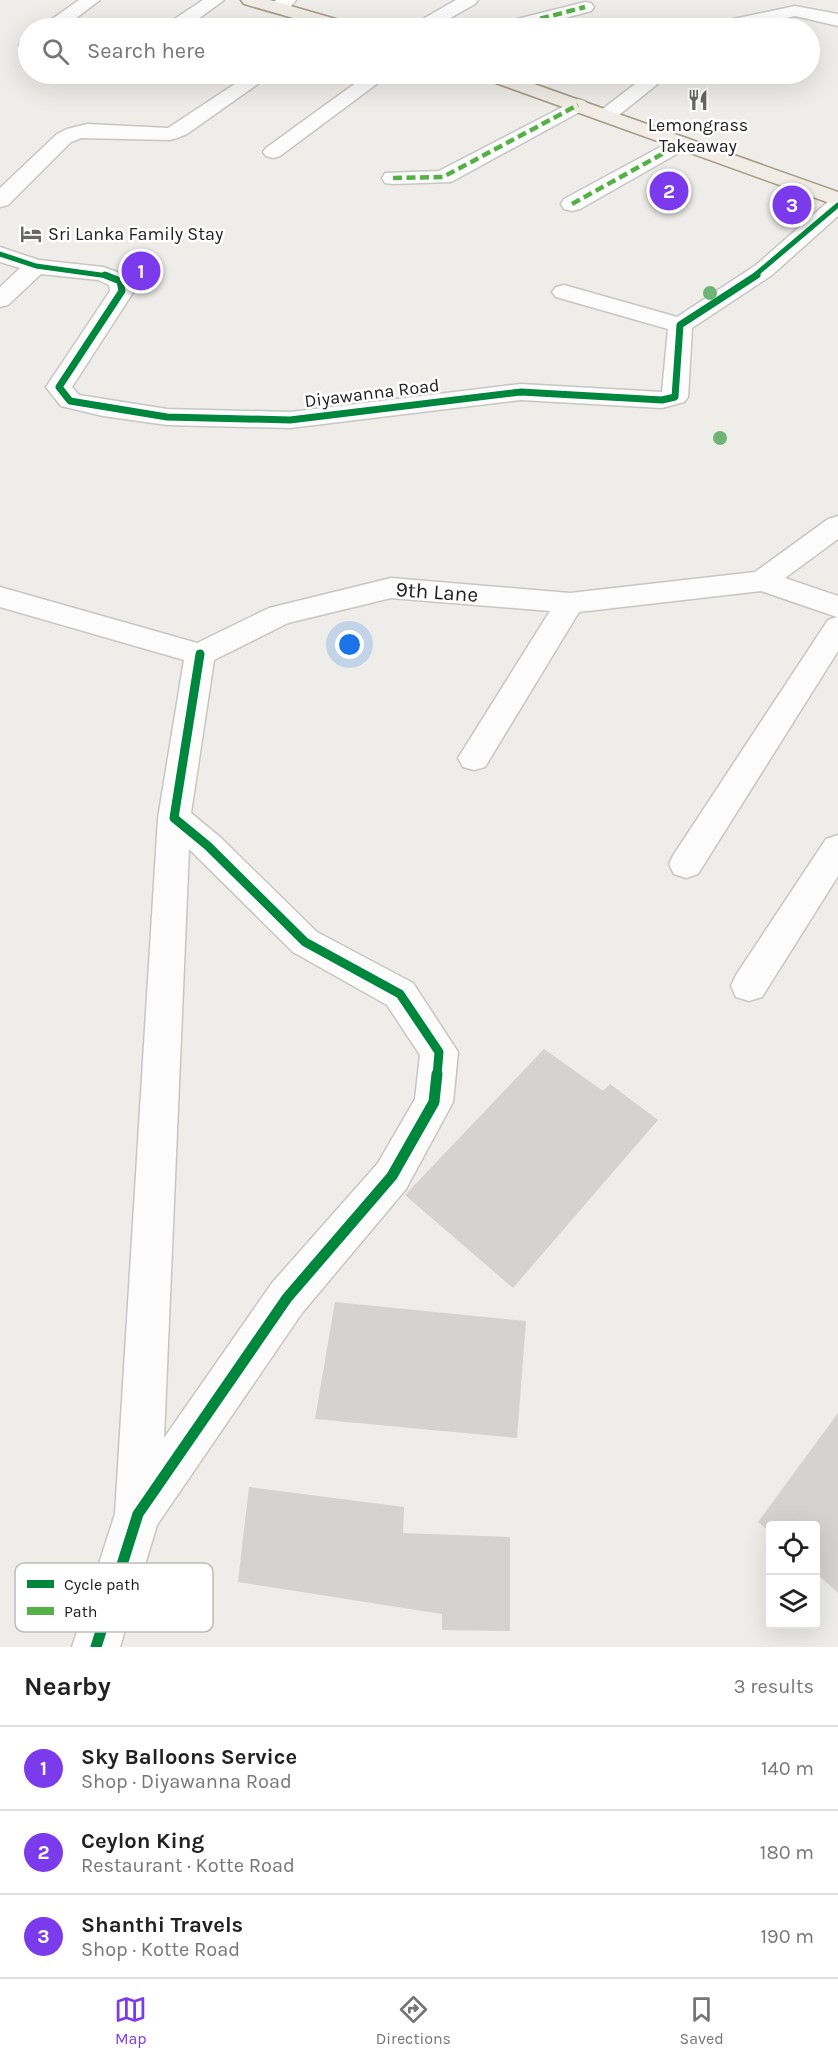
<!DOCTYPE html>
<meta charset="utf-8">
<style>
:root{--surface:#fff;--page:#f6f6f6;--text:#222;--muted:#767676;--line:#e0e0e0;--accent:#7c3aed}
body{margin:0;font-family:Karla,sans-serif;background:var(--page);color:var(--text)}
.controls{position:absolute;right:18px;bottom:18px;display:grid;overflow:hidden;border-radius:6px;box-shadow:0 6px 24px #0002}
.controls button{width:54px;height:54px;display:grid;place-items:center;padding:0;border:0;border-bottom:2px solid var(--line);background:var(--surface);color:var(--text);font:30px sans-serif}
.you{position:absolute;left:350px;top:645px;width:21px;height:21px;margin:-15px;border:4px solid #fff;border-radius:50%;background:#1a73e8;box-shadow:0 0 0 9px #1a73e833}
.badge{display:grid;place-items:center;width:39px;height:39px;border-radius:50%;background:var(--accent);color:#fff;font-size:20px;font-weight:700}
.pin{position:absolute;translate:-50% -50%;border:3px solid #fff;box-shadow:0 2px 6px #0006}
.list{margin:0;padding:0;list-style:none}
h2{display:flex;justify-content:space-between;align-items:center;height:78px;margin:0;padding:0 24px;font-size:26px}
h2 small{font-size:20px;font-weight:400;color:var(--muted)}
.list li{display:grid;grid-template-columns:39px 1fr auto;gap:18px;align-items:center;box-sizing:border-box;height:84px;padding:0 24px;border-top:2px solid var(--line)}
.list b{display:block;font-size:22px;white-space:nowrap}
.list p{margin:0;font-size:20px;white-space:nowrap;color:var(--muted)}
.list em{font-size:20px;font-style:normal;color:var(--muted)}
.icon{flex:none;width:33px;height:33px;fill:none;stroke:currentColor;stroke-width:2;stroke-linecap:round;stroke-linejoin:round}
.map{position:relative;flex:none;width:838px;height:1647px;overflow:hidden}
.search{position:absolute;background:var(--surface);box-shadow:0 6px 24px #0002;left:18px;right:18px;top:18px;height:66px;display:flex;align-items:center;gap:15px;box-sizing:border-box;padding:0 21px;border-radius:33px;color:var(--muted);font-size:22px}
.sheet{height:330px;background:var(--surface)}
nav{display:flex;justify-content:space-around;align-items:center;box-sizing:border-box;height:84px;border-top:2px solid var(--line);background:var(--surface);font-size:16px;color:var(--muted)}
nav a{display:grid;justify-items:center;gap:3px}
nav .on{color:var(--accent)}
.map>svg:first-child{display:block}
.building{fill:#d5d3d0}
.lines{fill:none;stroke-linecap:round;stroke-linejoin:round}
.street-casing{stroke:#c7c6c5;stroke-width:3}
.primary-casing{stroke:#a59a85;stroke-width:3}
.street{fill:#fcfcfc;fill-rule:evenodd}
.primary{fill:#f1ece6;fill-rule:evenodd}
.quiet{stroke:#55b145;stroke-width:4.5;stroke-dasharray:9 4.5;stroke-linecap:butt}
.cycleway-far3-casing{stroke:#fff;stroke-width:8}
.cycleway-far2-casing{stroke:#fff;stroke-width:10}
.cycleway-far1-casing{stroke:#fff;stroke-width:13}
.cycleway-casing{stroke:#fff;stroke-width:15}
.cycleway-far3{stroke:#00873e;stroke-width:5}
.cycleway-far2{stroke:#00873e;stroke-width:7}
.cycleway-far1{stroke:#00873e;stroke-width:9}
.cycleway{stroke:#00873e;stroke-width:11}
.tree{fill:#6eb472}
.labels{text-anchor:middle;stroke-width:5;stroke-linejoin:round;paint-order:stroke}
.far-poi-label{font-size:18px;fill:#202020;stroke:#fff}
.far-street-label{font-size:18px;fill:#202020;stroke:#fff}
.street-label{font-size:21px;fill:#202020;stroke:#fff}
.key{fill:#fff;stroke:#bcbcbc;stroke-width:1.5}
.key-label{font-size:16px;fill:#202020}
</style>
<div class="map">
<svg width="838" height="1647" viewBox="0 0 838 1647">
<rect width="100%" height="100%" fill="#eeede9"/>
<g class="building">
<path d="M544,1049L603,1091L610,1084L658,1120L513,1288L405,1195Z"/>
<path d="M335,1302L526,1321L517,1438L315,1419Z"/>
<path d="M838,1413V1593L816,1573V1526H771V1533L758,1522Z"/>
<path d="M249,1487L404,1507L403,1533L510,1537V1631L442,1630V1614L238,1582Z"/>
</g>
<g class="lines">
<defs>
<g id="street">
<path d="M79,0H100L63,28H43L45,24Z"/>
<path d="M203,0H224L186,28H165L167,24Z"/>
<path d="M276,0H296C290,9 282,13 272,11L269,7Z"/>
<path d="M456,0H478L475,4L433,28H412L414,24Z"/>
<path d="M585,2L591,3L594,7L591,11L528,28H506L517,19Z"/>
<path d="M795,6L838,14V26L795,16L740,28H717L724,21Z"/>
<path d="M28,39V52L21,50L19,45L21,41Z"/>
<path d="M250,74H272L187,134L177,138L170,140L81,138L71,142L8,205L0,207V188L57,134L67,129L87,124L168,128Z"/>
<path d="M368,74H390L280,156L273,158L266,156L263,152L266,148Z"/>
<path d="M648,74H670L614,119H600L597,115L600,111Z"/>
<path d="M578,99L585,101L588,105L585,109L451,182L393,184L385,183L382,178L385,173L439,171Z"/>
<path d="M682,137L689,139L692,143L689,147L580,209L572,211L564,209L561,204L564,199L675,139Z"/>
<path d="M838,198V216L772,275L692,328L688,397L684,402L662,408L521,400L290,428L167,425L103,416L61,406L46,387L110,291L109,285L98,280L41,274L8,305L0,307V287L20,268L0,262V247L39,260L103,267L128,276L134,291L72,387L79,395L167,409L290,412L521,384L662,392L668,329L556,297L552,292L556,287L564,285L677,317L756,265L830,200Z"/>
<path d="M838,516V539L785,578L838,596V651L698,874L686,878L674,874L669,864L674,854L828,620L837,617L761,591L579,612L485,767L474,770L463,767L458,758L550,611L391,598L288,623L214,660L191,813L220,837L317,932L413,983L458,1052L453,1102L406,1189L302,1313L157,1525L120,1647H72L115,1514L158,818L184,660L0,607V587L197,643L269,608L391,578L570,593L755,572L828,519ZM189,849L293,952L387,1005L420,1055L415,1099L378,1163L272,1283L164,1438Z"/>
<path d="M838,835V876L762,997L749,1001L736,997L731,986L736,975L826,839Z"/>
</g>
<g id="primary">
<path d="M241,0H270L353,24L355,28H328L244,4Z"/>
<path d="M479,74H506L838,192V206L482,78Z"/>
</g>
</defs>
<use href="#street" class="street-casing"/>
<use href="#primary" class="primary-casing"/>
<use href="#street" class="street"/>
<use href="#primary" class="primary"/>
<g class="quiet">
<path d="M515,28L524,23L585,7"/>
<path d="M393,178L443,177L578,105"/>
<path d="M572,204L682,143"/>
</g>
<defs>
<g id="cycleway-far3">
<path d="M0,254L36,266L108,276"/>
<path d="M754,276L838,205"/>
</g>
<path id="cycleway-far2" d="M105,275L120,281L122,291L59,387L70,401L167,417L290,420L521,392L662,400L675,397L680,325L757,275"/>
<path id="cycleway-far1" d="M200,654L174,818L208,846L305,942L400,994L439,1052L437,1076"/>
<path id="cycleway" d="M96,1647L138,1514L287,1298L392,1176L434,1102L437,1074"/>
</defs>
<use href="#cycleway-far3" class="cycleway-far3-casing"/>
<use href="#cycleway-far2" class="cycleway-far2-casing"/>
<use href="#cycleway-far1" class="cycleway-far1-casing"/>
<use href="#cycleway" class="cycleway-casing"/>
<use href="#cycleway-far3" class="cycleway-far3"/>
<use href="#cycleway-far2" class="cycleway-far2"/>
<use href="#cycleway-far1" class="cycleway-far1"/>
<use href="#cycleway" class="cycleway"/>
</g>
<g class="tree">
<circle cx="710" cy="293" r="7"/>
<circle cx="720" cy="438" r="7"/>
</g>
<defs>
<symbol id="restaurant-bare" viewBox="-9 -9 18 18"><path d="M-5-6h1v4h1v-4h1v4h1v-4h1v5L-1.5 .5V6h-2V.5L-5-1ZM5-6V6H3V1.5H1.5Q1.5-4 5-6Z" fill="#686866" stroke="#fff" stroke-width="2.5" paint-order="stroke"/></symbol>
<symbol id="hotel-bare" viewBox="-9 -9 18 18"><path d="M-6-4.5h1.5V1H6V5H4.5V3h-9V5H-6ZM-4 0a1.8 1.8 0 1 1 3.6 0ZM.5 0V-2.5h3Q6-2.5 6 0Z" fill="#686866" stroke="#fff" stroke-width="2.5" paint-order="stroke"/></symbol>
</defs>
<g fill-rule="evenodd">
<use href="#restaurant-bare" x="683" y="85" width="30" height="30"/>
<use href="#hotel-bare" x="16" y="219" width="30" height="30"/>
</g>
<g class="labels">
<g class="far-poi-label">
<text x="698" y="131">Lemongrass<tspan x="698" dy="21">Takeaway</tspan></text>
<text x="48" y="240" text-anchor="start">Sri Lanka Family Stay</text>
</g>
<g class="far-street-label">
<text transform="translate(372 393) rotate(-7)" y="6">Diyawanna Road</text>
</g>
<g class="street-label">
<text transform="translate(437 592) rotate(4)" y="7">9th Lane</text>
</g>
</g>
<rect x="15" y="1563" width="198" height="69" rx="9" class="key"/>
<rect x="27" y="1580" width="27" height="8" fill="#00873e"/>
<rect x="27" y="1607" width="27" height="8" fill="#55b145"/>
<g class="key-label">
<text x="64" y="1590">Cycle path</text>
<text x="64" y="1617">Path</text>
</g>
</svg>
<div class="controls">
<button><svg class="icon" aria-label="locate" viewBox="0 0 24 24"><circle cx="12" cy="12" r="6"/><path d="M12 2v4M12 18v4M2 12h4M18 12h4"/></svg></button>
<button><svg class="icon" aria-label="layers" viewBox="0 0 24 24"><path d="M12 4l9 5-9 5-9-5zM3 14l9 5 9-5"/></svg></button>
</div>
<div class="you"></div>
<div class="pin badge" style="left:141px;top:271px">1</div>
<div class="pin badge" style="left:669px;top:191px">2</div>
<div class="pin badge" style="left:792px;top:205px">3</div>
<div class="search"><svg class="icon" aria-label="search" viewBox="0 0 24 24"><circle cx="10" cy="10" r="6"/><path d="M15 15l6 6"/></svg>Search here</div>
</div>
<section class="sheet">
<h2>Nearby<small>3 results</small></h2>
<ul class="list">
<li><span class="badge">1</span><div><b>Sky Balloons Service</b><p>Shop · Diyawanna Road</p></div><em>140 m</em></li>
<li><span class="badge">2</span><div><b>Ceylon King</b><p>Restaurant · Kotte Road</p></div><em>180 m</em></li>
<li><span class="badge">3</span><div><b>Shanthi Travels</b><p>Shop · Kotte Road</p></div><em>190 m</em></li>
</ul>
</section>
<nav>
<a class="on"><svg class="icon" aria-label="map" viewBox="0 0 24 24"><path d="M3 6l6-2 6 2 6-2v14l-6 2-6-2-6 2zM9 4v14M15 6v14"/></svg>Map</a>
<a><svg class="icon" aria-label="directions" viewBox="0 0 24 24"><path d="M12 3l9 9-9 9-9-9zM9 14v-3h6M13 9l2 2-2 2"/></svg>Directions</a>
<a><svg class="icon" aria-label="saved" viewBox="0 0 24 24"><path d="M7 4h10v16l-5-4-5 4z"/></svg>Saved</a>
</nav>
